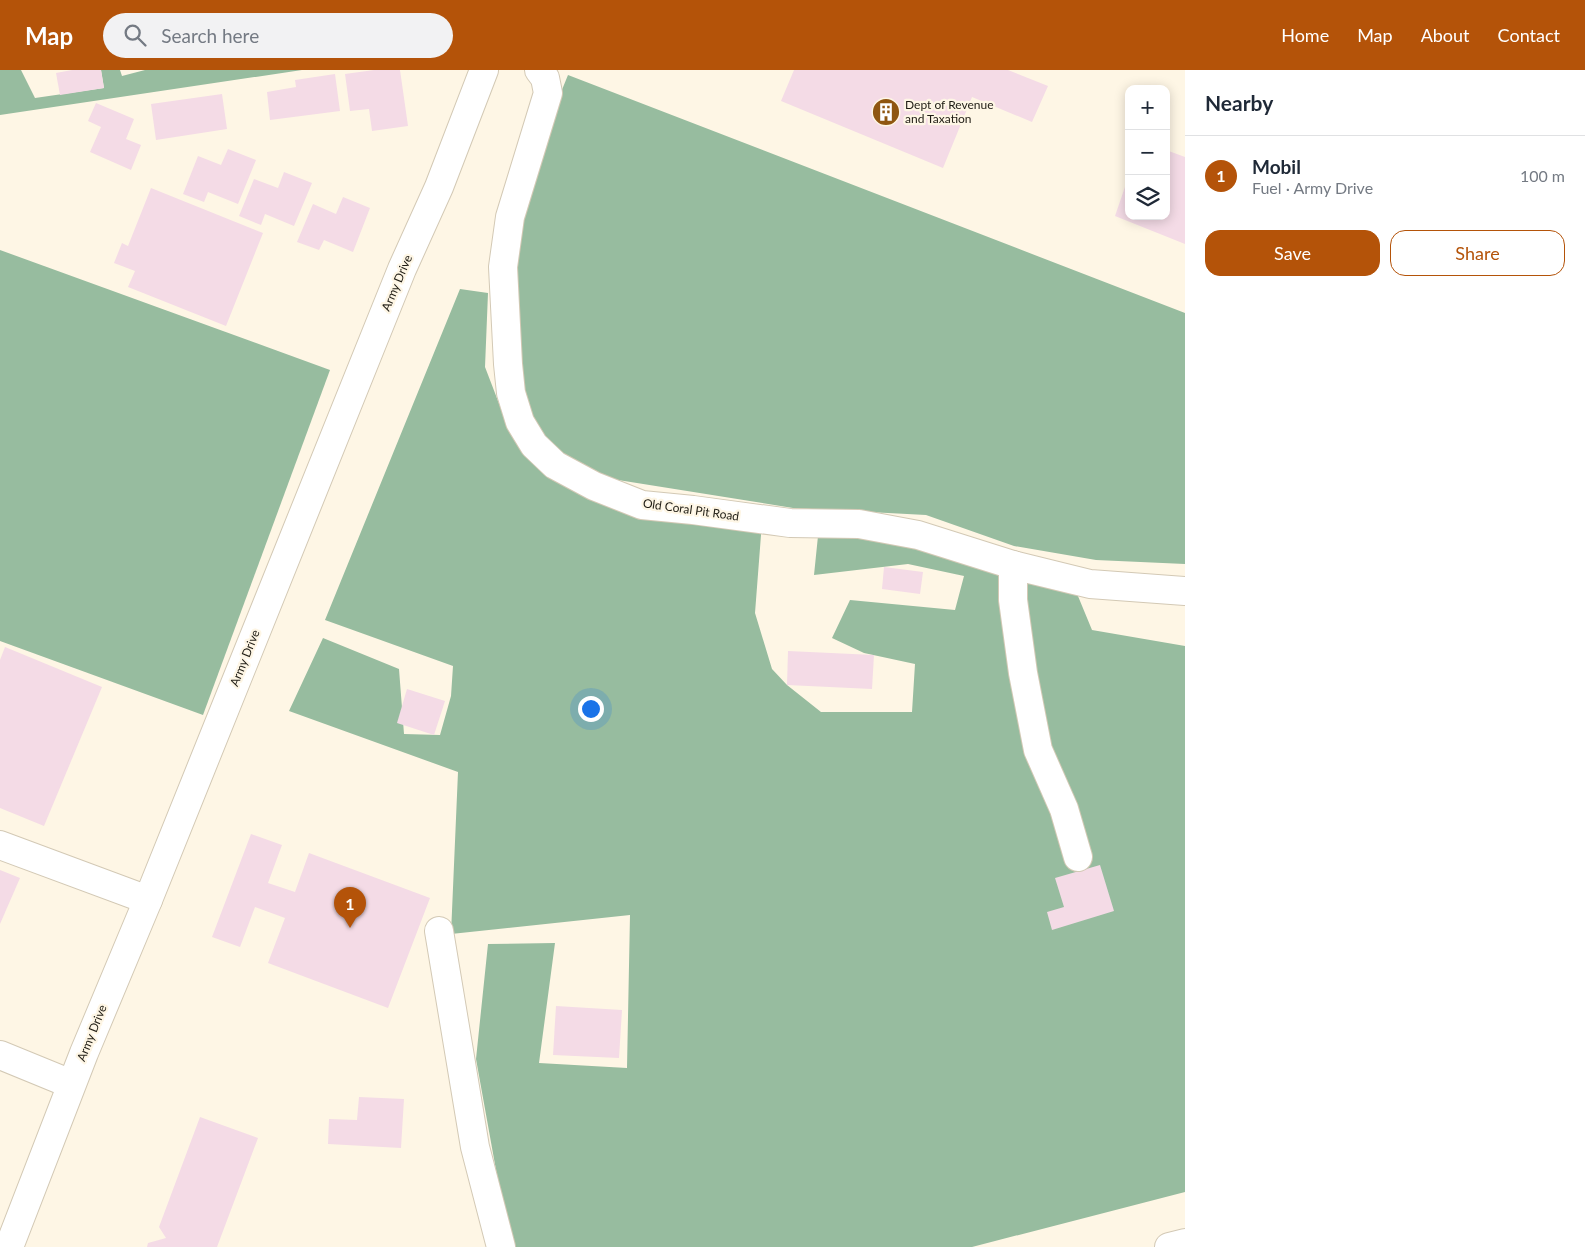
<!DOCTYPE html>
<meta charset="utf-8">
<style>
:root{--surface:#fff;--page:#f2f2f3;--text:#1f2937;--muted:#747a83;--line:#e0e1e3;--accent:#b45309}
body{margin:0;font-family:Lato,sans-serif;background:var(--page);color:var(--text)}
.controls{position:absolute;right:15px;top:15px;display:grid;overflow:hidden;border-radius:10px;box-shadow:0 2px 12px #0003}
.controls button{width:45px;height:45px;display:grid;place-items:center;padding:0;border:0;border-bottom:1px solid var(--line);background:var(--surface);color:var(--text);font:25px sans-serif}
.you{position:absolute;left:590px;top:638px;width:18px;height:18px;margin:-12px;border:4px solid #fff;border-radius:50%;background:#1a73e8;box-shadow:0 0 0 8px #1a73e833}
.badge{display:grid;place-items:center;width:32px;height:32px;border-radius:50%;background:var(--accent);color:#fff;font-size:16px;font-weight:700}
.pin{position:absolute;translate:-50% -41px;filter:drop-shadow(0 1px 2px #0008)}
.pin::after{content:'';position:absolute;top:26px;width:18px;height:15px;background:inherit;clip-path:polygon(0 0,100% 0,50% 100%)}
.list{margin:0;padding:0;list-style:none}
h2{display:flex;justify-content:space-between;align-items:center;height:65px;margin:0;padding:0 20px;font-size:21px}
h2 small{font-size:16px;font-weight:400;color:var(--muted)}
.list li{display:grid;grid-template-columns:32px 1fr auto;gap:15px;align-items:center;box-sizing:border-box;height:80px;padding:0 20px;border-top:1px solid var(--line)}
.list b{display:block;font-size:19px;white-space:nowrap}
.list p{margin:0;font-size:16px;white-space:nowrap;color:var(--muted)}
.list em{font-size:16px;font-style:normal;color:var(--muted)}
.actions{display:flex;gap:10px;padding:15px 20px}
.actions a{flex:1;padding:11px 0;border:1px solid var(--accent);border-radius:15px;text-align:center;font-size:18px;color:var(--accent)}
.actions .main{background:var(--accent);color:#fff}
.icon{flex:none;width:28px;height:28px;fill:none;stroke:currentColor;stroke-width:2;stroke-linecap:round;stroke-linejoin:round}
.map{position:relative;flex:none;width:1185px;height:1177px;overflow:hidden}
header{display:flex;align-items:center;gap:30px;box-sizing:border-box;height:70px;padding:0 25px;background:var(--accent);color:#fff}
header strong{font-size:24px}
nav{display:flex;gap:28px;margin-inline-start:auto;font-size:18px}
.search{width:350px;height:45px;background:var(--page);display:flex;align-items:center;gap:12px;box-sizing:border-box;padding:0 18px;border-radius:28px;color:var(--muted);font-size:19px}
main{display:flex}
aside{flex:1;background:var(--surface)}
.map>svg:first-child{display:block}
.forest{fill:#97bc9f}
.building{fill:#f4dbe6}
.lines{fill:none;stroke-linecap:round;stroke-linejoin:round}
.minor-casing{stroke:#d3c9b5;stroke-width:30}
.major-casing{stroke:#d3c9b5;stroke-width:30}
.minor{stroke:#fff;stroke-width:28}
.major{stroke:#fff;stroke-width:28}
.labels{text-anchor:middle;stroke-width:4.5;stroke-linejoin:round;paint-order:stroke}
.poi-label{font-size:12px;fill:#1f1c14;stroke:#fef6e5;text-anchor:start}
.street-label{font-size:12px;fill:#1f1c14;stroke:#fef6e5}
</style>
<header>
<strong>Map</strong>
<div class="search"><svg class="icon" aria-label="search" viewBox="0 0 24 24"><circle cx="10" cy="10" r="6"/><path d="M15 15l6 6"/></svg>Search here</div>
<nav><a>Home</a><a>Map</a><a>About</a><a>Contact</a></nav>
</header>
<main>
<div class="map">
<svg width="1185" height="1177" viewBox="0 0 1185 1177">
<rect width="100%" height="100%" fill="#fef6e5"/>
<g class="forest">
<path d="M0,0H21L35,28L104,18L101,0H120L122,6L145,0H302L0,45Z"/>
<path d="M568,5L1185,243V494L1096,490L1014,476L926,445L793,438L593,406L535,368L518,319L513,140Z"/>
<path d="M0,180L330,300L203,645L0,571Z"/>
<path d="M460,219L488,223L485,297L508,357L557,407L762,452L755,543L772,599L787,615L821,642H912L915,594L864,583L832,568L850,530L955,540L964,506L908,494L814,505L818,466L899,470L1073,514L1092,560L1185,576V1122L972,1177H514L496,1100L476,989L488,874L555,873L539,993L627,998L630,845L451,864L458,702L289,641L323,568L399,599L404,664L440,665L451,626L453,596L325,550Z"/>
</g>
<g class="building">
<path d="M72,0H101L104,18L60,25L56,3Z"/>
<path d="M374,0H400L408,56L372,61L369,39L350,41L345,4Z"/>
<path d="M794,0H1008L1048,16L1032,52L972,27L943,98L781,31Z"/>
<path d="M335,4L340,41L270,50L267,22L296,17L295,10Z"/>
<path d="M222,24L227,59L156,70L151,34Z"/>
<path d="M96,33L134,49L126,69L141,75L131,100L90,82L101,57L88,51Z"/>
<path d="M228,79L256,90L238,134L208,122L204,132L183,124L198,86L221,95Z"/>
<path d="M1166,80L1185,87V174L1115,146L1128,108L1129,146H1166Z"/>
<path d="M284,102L312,113L294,156L265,144L261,155L239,146L254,109L278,118Z"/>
<path d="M151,118L263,163L226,256L128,217L135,201L114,193L122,173L128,176Z"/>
<path d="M343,127L370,138L353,182L324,170L319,180L297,172L313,134L336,144Z"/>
<path d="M884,497L923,502L920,524L882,519Z"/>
<path d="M5,577L102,617L44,756L0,738V590Z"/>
<path d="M788,581L874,585L872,619L787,615Z"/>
<path d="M407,619L445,631L434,665L397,653Z"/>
<path d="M251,764L282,775L268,813L295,822L309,783L430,828L388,938L268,893L285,848L255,837L240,877L212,867Z"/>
<path d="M1100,795L1114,841L1052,860L1047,842L1064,837L1055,808Z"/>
<path d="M0,800L20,808L0,854Z"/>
<path d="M556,936L622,940L619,988L553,985Z"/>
<path d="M359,1027L404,1029L401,1078L328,1074L329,1049L357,1050Z"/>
<path d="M200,1047L258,1068L217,1177H147L148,1173L166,1168L159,1157Z"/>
</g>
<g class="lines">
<defs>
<g id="minor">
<path d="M539,0L545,8L548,23L510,147L503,197L508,294L511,323L520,352L534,375L555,395L594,416L642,435L693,440L790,453L859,454L918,465L1013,495L1090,514L1185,521"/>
<path d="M1013,495V530L1023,603L1038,680L1064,739L1078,787"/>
<path d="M0,775L148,830"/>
<path d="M439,861L475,1077L501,1177"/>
<path d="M0,985L71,1014"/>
</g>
<g id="major">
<path d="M9,1177L84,983L148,830L402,199L439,117L484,0"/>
<path d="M1169,1177L1185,1173"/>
</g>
</defs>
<use href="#minor" class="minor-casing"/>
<use href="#major" class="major-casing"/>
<use href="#minor" class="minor"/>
<use href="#major" class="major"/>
</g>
<defs>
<symbol id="building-disc" viewBox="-11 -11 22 22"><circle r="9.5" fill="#8f5610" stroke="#fef6e5"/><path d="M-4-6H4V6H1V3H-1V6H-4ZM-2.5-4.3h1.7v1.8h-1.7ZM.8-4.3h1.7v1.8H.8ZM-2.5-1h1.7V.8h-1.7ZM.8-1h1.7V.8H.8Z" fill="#fff"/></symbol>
</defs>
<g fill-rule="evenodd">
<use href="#building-disc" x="870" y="26" width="32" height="32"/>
</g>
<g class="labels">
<g class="poi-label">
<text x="905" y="39">Dept of Revenue<tspan x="905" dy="14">and Taxation</tspan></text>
</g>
<g class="street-label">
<text transform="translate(397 213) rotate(-67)" y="4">Army Drive</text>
<text transform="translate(691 440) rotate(8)" y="4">Old Coral Pit Road</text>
<text transform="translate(245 588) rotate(-68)" y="4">Army Drive</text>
<text transform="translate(92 963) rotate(-68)" y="4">Army Drive</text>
</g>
</g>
</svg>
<div class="controls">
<button>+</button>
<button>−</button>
<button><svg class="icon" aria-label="layers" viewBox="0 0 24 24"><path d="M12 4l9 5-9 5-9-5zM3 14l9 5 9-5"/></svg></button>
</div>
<div class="you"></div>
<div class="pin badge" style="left:350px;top:858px">1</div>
</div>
<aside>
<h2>Nearby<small></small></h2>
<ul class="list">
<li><span class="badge">1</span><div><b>Mobil</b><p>Fuel · Army Drive</p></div><em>100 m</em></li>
</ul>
<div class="actions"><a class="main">Save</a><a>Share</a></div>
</aside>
</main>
